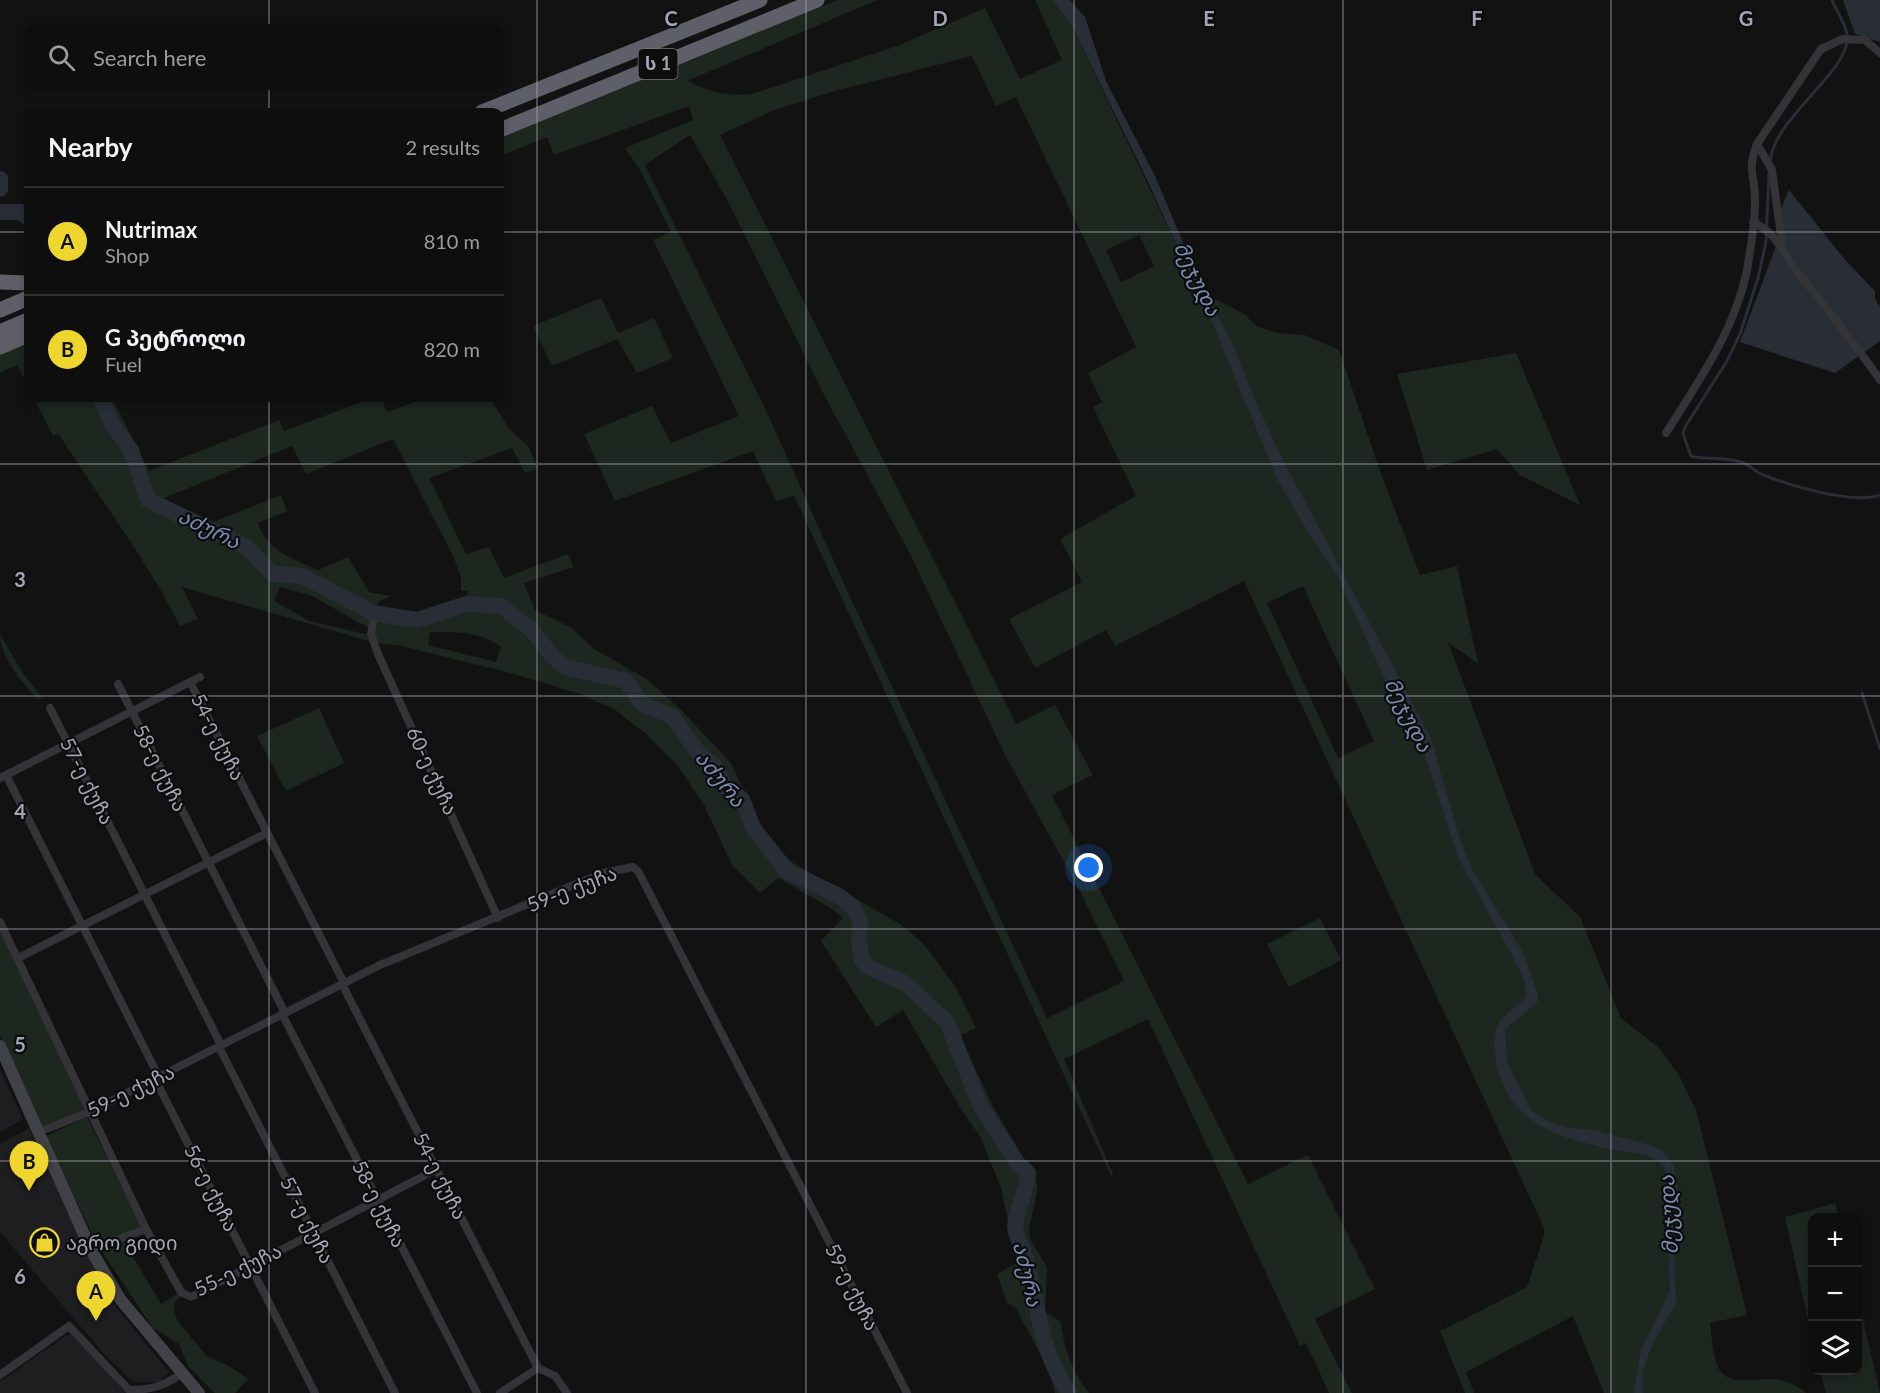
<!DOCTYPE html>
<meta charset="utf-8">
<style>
:root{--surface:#0e0e0e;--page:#1c1c1c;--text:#f1f3f6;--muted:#9b9c9e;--line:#2e2e2e;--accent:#eed62e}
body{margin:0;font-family:Lato,"Noto Sans Georgian",sans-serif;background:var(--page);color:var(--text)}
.controls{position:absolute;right:18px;bottom:18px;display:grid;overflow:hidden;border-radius:12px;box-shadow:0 3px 9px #0003}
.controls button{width:54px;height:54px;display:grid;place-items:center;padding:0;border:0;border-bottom:2px solid var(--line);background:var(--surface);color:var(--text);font:30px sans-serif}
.you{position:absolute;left:1089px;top:868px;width:21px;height:21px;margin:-15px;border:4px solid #fff;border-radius:50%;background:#1a73e8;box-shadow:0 0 0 9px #1a73e833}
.badge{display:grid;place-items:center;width:39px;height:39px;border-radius:50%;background:var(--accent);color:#111;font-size:20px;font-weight:700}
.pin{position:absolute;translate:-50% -50px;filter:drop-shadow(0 2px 3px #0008)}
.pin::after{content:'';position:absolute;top:32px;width:21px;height:18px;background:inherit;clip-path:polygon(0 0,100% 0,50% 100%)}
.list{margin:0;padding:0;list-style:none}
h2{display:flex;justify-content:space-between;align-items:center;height:78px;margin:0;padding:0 24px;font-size:26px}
h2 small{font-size:20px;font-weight:400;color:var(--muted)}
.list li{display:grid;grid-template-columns:39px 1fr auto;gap:18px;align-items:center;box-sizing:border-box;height:108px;padding:0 24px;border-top:2px solid var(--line)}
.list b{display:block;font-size:22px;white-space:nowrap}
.list p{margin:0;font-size:20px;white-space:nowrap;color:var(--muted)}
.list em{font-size:20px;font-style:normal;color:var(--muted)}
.icon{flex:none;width:33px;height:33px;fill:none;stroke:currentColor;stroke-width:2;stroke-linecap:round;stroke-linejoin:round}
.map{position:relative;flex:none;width:1880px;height:1393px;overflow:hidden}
.search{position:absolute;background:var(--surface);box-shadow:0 3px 9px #0003;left:24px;top:24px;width:480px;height:66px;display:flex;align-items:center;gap:15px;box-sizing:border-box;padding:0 21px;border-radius:12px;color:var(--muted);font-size:22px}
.panel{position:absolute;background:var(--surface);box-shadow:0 3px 9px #0003;left:24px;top:108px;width:480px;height:294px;border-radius:12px}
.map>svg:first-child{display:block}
.built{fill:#1e1e20}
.green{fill:#1e2620;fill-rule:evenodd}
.water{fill:#282d36}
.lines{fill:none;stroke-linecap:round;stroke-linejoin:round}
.stream{stroke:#282d36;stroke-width:3}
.river{stroke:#282d36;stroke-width:16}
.minor{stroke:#333338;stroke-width:8}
.secondary{stroke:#414148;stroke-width:12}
.motorway{stroke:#5f5f69;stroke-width:15}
.grid{fill:none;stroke:#a3a5b3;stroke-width:1.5;stroke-opacity:0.55}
.labels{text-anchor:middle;stroke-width:4.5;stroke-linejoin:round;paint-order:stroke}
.shield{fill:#0d0d0e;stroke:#767782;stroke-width:1.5}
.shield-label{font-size:18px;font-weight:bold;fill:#a3a5b3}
.street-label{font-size:20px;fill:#a3a5b3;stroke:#0d0d0e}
.poi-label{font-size:20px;fill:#a3a5b3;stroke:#0d0d0e;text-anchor:start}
.water-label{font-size:21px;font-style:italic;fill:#7a8baf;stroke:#0d0d0e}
.grid-label{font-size:20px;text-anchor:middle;font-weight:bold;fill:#a3a5b3;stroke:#0d0d0e;stroke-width:4.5;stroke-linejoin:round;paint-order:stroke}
</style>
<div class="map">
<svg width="1880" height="1393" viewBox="0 0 1880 1393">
<rect width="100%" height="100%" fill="#121213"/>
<g class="built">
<path d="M0,1070L23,1119L0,1132Z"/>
<path d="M29,1128L115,1306L169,1372L159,1382H133L105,1355L0,1232V1144Z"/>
<path d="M76,1334L125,1393H0V1382L65,1336Z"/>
</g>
<g class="green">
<path d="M838,0H877L687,81C713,93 723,96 752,94L897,46L985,8L1020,79L1062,60L1035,0H1052L1071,24L1198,290L1244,314L1256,326L1277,333L1305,335L1339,350L1381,474L1420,575L1457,566L1478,664L1448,642L1535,874L1580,917L1621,1018L1658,1047L1679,1075L1696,1110L1747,1315L1710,1323C1712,1336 1712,1352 1717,1365C1726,1388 1754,1378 1772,1379C1785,1380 1796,1384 1806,1393H1604L1573,1316L1466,1372L1474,1393H1465L1440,1331L1527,1287L1544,1236V1228L1244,581L1115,646L1106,630L1035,668L1009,619L1082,582L1060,539L1136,496L1093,407L1102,402L1088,373L1136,347L1016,97L996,106L972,56L831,92L772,111L720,135L1016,724L1055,705L1093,775L1052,795L1248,1184L1308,1155L1375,1289L1315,1319L1352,1393H1329L1306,1343L1300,1346L1148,1019L1064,1059L1113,1174L1111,1176L794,496L776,501L753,451L615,501L584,434L652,406L671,443L739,416L653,240L671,232L639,168L625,148L693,120L689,106L554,155L547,137L500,156V136ZM690,135L730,205L822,391L911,556L1005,755L1080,891L1124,981L1047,1018L845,586L769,417L645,165ZM1139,235L1154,266L1121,282L1106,250ZM1303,586L1374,741L1338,758L1267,603Z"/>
<path d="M601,298L618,333L654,318L673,358L637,373L617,339L552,366L533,326Z"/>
<path d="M28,340V387L17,365L0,373V352Z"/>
<path d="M1516,353L1580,505L1520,475L1497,449L1427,470L1397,374Z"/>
<path d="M34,398H99L109,424L129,452L139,487L147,502L246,550L271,577L302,579L374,615L369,628L312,596L280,587L274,601L309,621L370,635L372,642L182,587L198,619L180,626C146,558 99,498 58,433L53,436Z"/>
<path d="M104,398H112L149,471L279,420L284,431L373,398H381L387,412L426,398H490L509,429L528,446L538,468L525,473L512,448L429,478L466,554L489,547L504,578L568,554L574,567L524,583L535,610L572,628L594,649L648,680L684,713L731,763L756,819L768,840L793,863L900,924L923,943L957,989L976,1028L959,1036L994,1108L1032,1172L1038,1187L1029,1229L1030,1239L1047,1267L1045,1312L1061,1322C1063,1346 1073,1374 1089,1393H1055L1049,1370L1015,1307L1007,1303L997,1274L1017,1263L1001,1188L981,1138L961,1109L903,1010L876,1027L821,941L843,918L829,907L778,878L760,893L732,865L704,805L677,765L645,733L614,709L580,694L507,672L401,646L377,643L374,634L378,614L417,620L466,605L468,591H461V578L454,558L393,439L306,474L292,446L164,498L211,523L281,495L287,511L258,523C267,551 293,559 318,570L348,557L369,592L391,596L380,601L374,611L302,573L274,572L246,543L151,499L133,448L114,422ZM430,632C455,632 480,631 501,647L496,662L428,645Z"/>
<path d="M0,634L22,672L42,698L38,699C22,683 0,657 0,634Z"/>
<path d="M319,708L344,763L286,791L257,736Z"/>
<path d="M1320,918L1341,960L1289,987L1267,944Z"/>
<path d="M0,929L89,1108L41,1127L0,1035Z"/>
<path d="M87,1117L141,1227L97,1245L46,1136Z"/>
<path d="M1835,1203L1838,1217L1812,1218V1337L1785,1217Z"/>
<path d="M122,1238L161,1304L179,1293L181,1297L175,1301L174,1311L178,1322L207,1356L227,1365L248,1379L235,1393H215L188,1366L179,1344L152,1327L99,1247Z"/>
<path d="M1858,1298L1880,1393H1826L1820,1371L1858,1370Z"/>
</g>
<g class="water">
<path d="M1052,0H1070L1085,17L1106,81L1155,176L1204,292L1230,338L1256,403L1284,462L1431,738L1460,840L1472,869L1524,954L1538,996L1537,1003L1505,1029L1507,1063L1531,1110L1548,1121L1569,1128L1594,1130L1650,1145L1662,1150L1674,1165L1678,1189L1673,1212L1676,1302C1663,1328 1637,1363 1643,1393H1635L1634,1391L1640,1353L1670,1289L1665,1169C1656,1153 1638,1154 1621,1151C1567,1140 1515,1129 1498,1071C1494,1058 1492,1033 1500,1021C1507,1011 1519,1006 1526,996L1524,980L1514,959L1458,857L1421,743L1381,671L1336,573L1311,537L1277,479L1215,329L1148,182L1071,24Z"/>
<path d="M1843,0H1880V42L1855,34Z"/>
<path d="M1789,190L1846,261L1875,291V298L1880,307V341L1835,373L1740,342L1782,230L1779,213Z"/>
</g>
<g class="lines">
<g class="stream">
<path d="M1770,162C1774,116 1853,70 1847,34C1845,23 1836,10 1832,0"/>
<path d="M1769,172L1766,242L1758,278L1740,334L1727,361L1685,427L1683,434L1691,456L1695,457C1709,459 1728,457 1741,462C1749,464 1754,471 1761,474C1788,485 1853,505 1880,495"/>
<path d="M1862,693L1880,749"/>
</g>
<g class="river">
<path d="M0,179V189"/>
<path d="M0,212H21L28,218"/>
<path d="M101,398L111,423L131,450L148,500L247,547L273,574L302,576L373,613L417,620L466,604L501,606L532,630L552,656L565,667L626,681L641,703L673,717L699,754L716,767L724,787L742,799L753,828L787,871L839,896L853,907L860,922L859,943L862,960L868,967L905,983L947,1022L981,1107L1017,1163L1028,1173C1027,1192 1015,1213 1015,1227C1016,1238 1025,1251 1027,1262C1038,1308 1041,1353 1069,1393"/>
</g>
<g class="minor">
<path d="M1757,144L1772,170L1782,244"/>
<path d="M1753,222C1777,233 1783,253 1798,273C1826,308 1855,343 1880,380"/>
<path d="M1666,433C1700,379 1740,323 1749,258C1752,240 1755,221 1755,203C1756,177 1746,171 1757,144L1821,49L1843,39L1865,40L1880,53"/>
<path d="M373,623L371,634L378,654L498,918"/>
<path d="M200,677L190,682L344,983"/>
<path d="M118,684L285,1013"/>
<path d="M50,708L221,1045"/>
<path d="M6,775L159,1077"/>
<path d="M0,778L190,682"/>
<path d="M0,922L146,1229L181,1292L191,1297L437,1169"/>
<path d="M18,958L267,833"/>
<path d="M342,984L538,1368"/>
<path d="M282,1014L477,1393"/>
<path d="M219,1047L395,1393"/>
<path d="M155,1079L315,1393"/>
<path d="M39,1132L89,1112L380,965L603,873L633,867L638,871L907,1393"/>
<path d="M91,1250L146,1229"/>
<path d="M538,1368L555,1376L567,1393"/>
<path d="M0,1375L69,1326L129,1390C151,1390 164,1386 181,1374"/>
<path d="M500,1393L538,1368"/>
</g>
<path class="secondary" d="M0,1046L91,1250L120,1299L199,1393"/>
<g class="motorway">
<path d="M482,112L760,0"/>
<path d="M500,130L817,0"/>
<path d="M0,282L28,283"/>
<path d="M0,310L28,298"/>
<path d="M0,332L28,320"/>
<path d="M0,347L28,335"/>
</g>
</g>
<path class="grid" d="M269,0V28M537,0V1393M806,0V1393M1074,0V1393M1343,0V1393M1611,0V1393M269,86V112M0,232H28M500,232H1880M269,398V1393M0,464H1880M0,696H1880M0,929H1880M0,1161H1880"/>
<defs>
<symbol id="shop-ring" viewBox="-11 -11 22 22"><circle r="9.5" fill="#0d0d0e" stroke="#eed62e" stroke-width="1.5"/><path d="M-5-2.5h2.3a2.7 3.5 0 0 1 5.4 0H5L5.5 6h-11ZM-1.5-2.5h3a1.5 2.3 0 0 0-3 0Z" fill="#eed62e"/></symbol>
</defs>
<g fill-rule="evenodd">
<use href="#shop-ring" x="28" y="1226" width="33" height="33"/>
</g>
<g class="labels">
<rect class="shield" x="638.5" y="49" width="39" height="30" rx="4.5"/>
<g class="shield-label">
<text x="658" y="70">ს 1</text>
</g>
<g class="street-label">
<text transform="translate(218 737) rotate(63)" y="7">54-ე ქუჩა</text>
<text transform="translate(160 768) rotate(63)" y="7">58-ე ქუჩა</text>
<text transform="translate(432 771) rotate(65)" y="7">60-ე ქუჩა</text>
<text transform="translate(87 781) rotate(63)" y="7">57-ე ქუჩა</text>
<text transform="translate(572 889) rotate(-21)" y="7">59-ე ქუჩა</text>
<text transform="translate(131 1091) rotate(-26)" y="7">59-ე ქუჩა</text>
<text transform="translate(440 1176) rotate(63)" y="7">54-ე ქუჩა</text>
<text transform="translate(211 1188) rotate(63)" y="7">56-ე ქუჩა</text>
<text transform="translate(379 1204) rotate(63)" y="7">58-ე ქუჩა</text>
<text transform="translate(307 1220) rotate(63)" y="7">57-ე ქუჩა</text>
<text transform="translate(238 1270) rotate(-26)" y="7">55-ე ქუჩა</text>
<text transform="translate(852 1287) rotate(63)" y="7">59-ე ქუჩა</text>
</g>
<g class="poi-label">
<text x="66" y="1250">აგრო გიდი</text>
</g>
<g class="water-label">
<text transform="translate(1197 279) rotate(64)" y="7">მეჯუდა</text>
<text transform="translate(209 529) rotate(26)" y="7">აძურა</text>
<text transform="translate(1408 715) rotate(63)" y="7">მეჯუდა</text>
<text transform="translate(720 779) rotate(51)" y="7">აძურა</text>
<text transform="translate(1669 1215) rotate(-93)" y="7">მეჯუდა</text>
<text transform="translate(1027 1274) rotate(77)" y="7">აძურა</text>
</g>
</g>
<g class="grid-label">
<text x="671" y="26">C</text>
<text x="940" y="26">D</text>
<text x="1209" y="26">E</text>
<text x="1477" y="26">F</text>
<text x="1746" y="26">G</text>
<text x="20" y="587">3</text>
<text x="20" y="819">4</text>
<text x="20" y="1052">5</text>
<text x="20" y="1284">6</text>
</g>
</svg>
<div class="controls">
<button>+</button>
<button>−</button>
<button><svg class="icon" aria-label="layers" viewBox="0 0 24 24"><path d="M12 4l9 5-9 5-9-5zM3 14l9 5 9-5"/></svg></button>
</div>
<div class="you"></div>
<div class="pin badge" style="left:96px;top:1321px">A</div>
<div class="pin badge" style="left:29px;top:1191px">B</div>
<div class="search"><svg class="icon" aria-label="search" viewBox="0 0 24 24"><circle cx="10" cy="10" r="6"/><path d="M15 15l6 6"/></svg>Search here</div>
<section class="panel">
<h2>Nearby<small>2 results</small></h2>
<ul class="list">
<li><span class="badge">A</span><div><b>Nutrimax</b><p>Shop</p></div><em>810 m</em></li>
<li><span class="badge">B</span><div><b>G პეტროლი</b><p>Fuel</p></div><em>820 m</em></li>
</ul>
</section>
</div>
